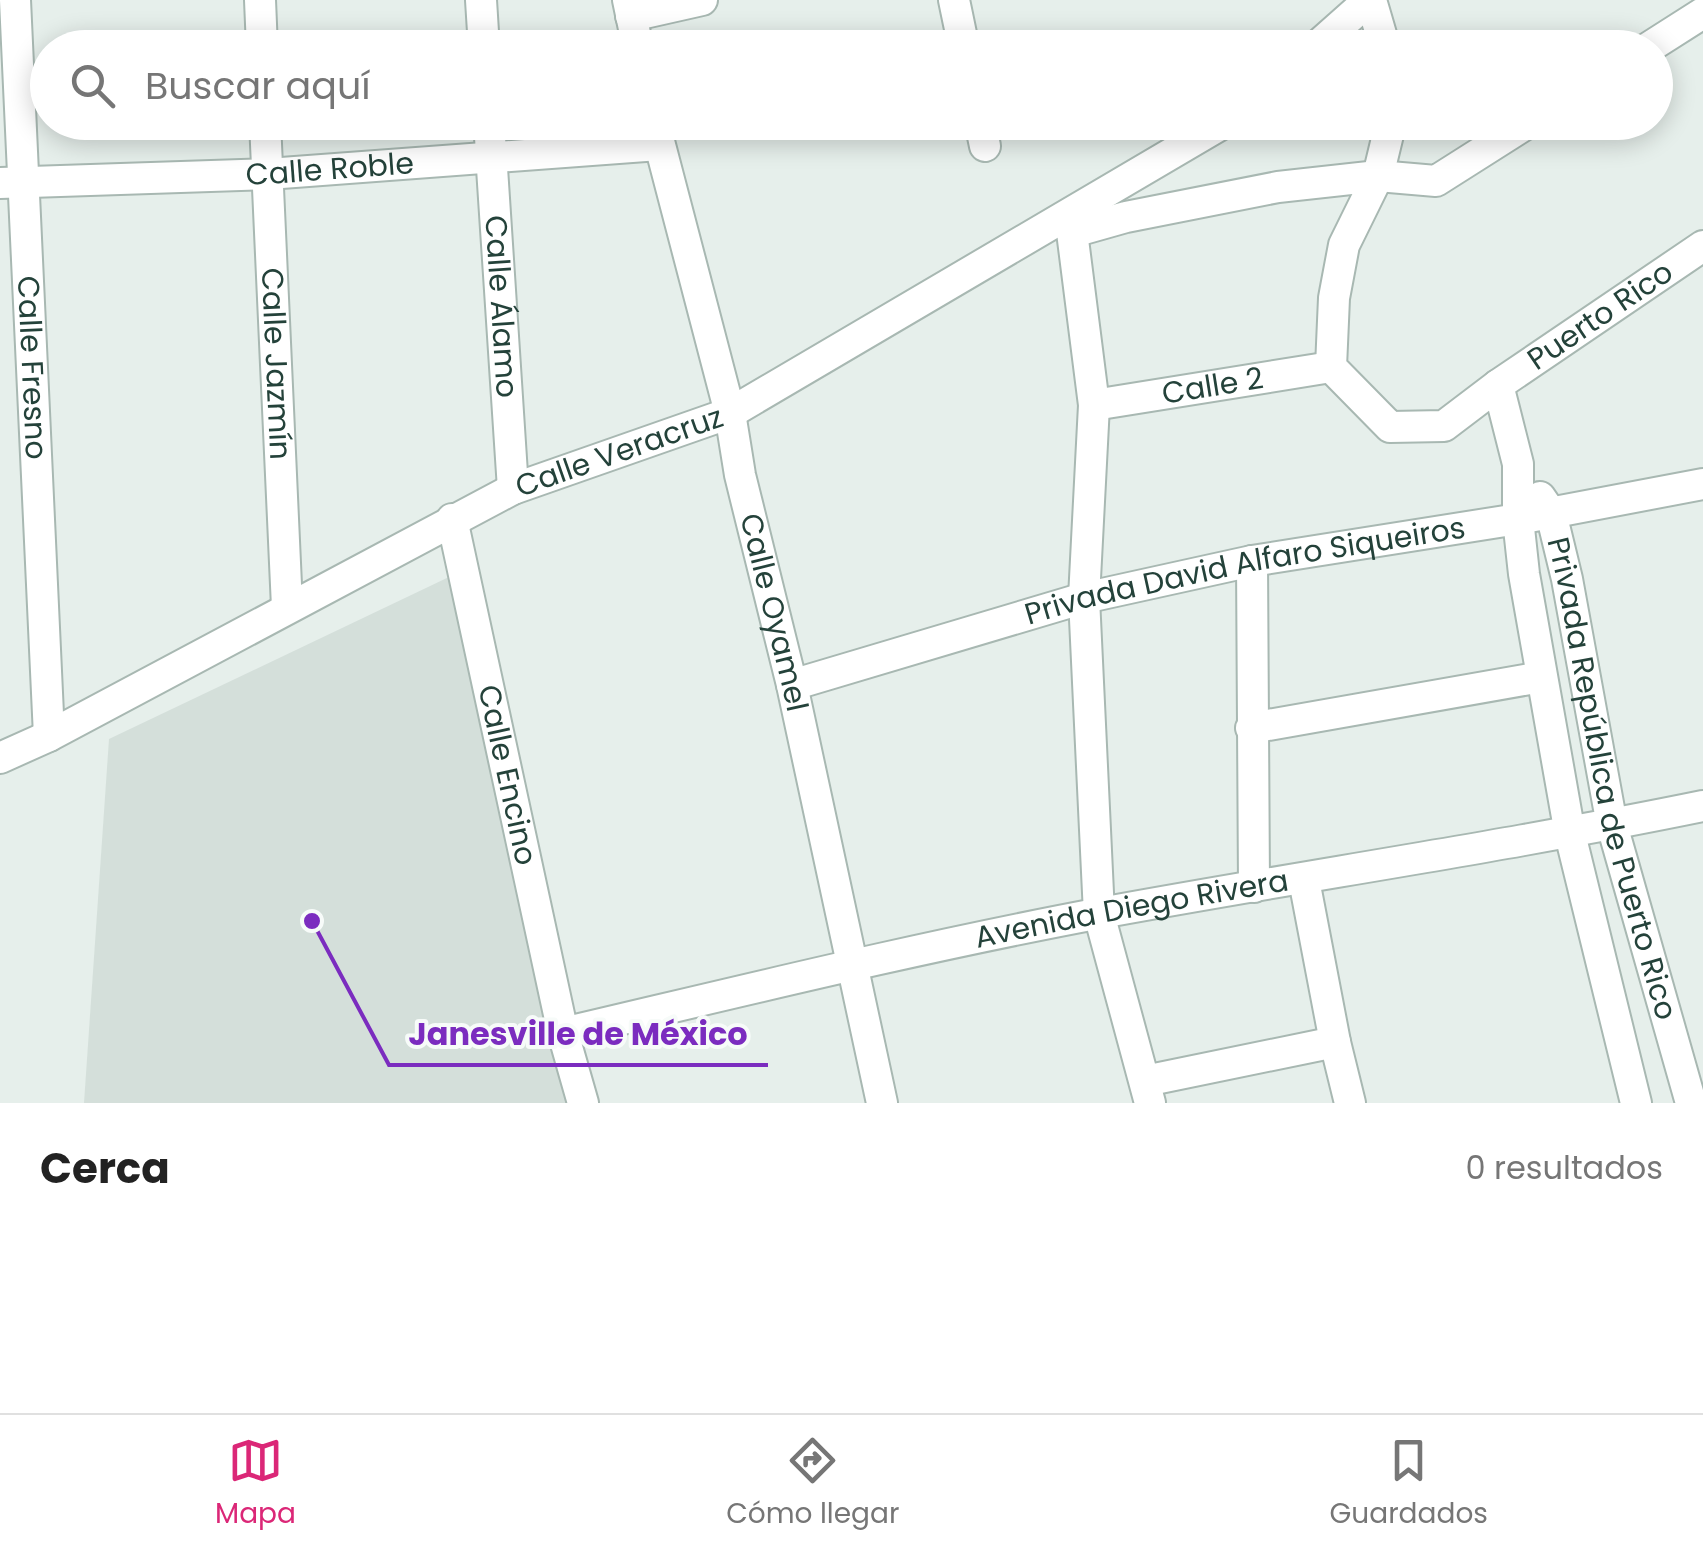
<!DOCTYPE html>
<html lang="es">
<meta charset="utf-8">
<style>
:root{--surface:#fff;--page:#f6f6f6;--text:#222;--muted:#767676;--line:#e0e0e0;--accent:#db2777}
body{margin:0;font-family:Poppins,sans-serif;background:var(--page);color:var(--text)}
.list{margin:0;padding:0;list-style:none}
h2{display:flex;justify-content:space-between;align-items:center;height:130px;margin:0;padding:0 40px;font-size:42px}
h2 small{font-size:32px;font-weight:400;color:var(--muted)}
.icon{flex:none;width:55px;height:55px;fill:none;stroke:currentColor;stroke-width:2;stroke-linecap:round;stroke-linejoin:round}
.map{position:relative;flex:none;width:1703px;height:1103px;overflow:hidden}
.search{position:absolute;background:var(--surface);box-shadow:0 5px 25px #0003;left:30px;right:30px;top:30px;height:110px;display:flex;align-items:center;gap:25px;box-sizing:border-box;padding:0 35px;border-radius:55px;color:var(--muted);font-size:38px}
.sheet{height:310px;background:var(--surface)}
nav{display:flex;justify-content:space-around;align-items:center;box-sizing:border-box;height:140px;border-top:2px solid var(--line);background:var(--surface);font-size:28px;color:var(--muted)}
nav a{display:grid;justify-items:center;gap:5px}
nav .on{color:var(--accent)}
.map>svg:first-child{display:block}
.built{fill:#d4dfda}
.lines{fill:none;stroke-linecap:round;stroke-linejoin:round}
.minor-casing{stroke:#a8b8b2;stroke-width:34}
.minor{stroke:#fff;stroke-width:30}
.labels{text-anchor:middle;stroke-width:8;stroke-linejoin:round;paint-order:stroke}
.street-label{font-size:30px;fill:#24423a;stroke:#f7fbf9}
.leader{fill:none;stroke:#7b2cbf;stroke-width:4}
.callout-dot{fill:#7b2cbf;stroke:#f7fbf9;stroke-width:4}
.callout-label{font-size:32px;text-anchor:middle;font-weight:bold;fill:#7b2cbf;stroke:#f7fbf9;stroke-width:8;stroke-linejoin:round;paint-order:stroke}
</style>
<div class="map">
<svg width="1703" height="1103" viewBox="0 0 1703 1103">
<rect width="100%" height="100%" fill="#e6efeb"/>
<path class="built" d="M449,577L569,1103H84L109,739Z"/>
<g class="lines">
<defs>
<g id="minor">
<path id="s1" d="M15,0L49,736"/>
<path d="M260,0L262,48"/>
<path d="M481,0L484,48"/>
<path d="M628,0L638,48"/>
<path d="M954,0L964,48"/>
<path d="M1371,0L1385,48"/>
<path d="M631,16L702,0"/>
<path d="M1315,48L1369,0"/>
<path d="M1648,48L1703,13"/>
<path id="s2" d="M265,122L287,607"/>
<path id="s3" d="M489,122L513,489"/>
<path id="s4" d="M654,122L730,413L740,475L792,685L882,1103"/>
<path d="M980,122L985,146"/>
<path id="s5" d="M1391,122L1378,176L1344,245L1334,298L1331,367L1390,427L1444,426L1498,385L1703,246"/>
<path id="s6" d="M0,183L268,174L659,145"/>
<path d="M1070,216L1094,405L1084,598L1099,914L1150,1103"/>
<path d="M1073,232L1126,217L1278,187L1378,176L1436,181L1529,122"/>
<path d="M1498,385L1518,464V519L1524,574L1570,834L1636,1103"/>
<path id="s7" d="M1094,405L1331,367"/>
<path id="s8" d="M1540,497L1551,513L1567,579L1612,825L1691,1103"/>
<path id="s9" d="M452,519L563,1033L583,1103"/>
<path d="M1252,561L1254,887"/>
<path id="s10" d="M792,685L1084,598L1252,561L1518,519L1703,484"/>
<path d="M1251,728L1541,677"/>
<path id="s11" d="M0,758L49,736L513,489L730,413L1225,122"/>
<path d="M1304,880L1335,1042L1350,1103"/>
<path id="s12" d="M563,1033C742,991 920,947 1101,913C1302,876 1503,847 1703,806"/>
<path d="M1145,1081L1335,1042"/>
</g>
</defs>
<use href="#minor" class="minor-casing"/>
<use href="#minor" class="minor"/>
</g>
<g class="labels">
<g class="street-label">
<text dy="10" stroke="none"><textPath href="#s6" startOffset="330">Calle Roble</textPath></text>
<text dy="10" stroke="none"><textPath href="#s3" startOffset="185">Calle Álamo</textPath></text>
<text dy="10" stroke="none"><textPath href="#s5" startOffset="585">Puerto Rico</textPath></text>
<text dy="10" stroke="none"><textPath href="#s2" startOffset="242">Calle Jazmín</textPath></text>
<text dy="10" stroke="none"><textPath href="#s1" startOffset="368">Calle Fresno</textPath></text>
<text dy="10" stroke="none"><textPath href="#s7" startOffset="120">Calle 2</textPath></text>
<text dy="10" stroke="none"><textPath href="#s11" startOffset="692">Calle Veracruz</textPath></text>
<text dy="10" stroke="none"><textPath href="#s10" startOffset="468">Privada David Alfaro Siqueiros</textPath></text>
<text dy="10" stroke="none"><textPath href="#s4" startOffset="505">Calle Oyamel</textPath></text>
<text dy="10" stroke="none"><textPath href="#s9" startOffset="262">Calle Encino</textPath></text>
<text dy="10" stroke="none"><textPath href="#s8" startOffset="292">Privada República de Puerto Rico</textPath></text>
<text dy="10" stroke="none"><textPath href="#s12" startOffset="582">Avenida Diego Rivera</textPath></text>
</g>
</g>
<path class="leader" d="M312 921L389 1065H768"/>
<circle class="callout-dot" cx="312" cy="921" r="10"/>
<g class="callout-label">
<text x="578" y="1045">Janesville de México</text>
</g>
</svg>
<div class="search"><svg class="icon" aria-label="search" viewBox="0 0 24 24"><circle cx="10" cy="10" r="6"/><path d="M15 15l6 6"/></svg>Buscar aquí</div>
</div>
<section class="sheet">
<h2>Cerca<small>0 resultados</small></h2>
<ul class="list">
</ul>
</section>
<nav>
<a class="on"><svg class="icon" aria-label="map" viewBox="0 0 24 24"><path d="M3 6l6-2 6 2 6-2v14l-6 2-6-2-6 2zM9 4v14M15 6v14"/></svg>Mapa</a>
<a><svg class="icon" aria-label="directions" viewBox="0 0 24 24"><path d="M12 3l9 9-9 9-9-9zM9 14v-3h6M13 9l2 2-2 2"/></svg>Cómo llegar</a>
<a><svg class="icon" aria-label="saved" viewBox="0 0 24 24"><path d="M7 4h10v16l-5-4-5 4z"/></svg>Guardados</a>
</nav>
